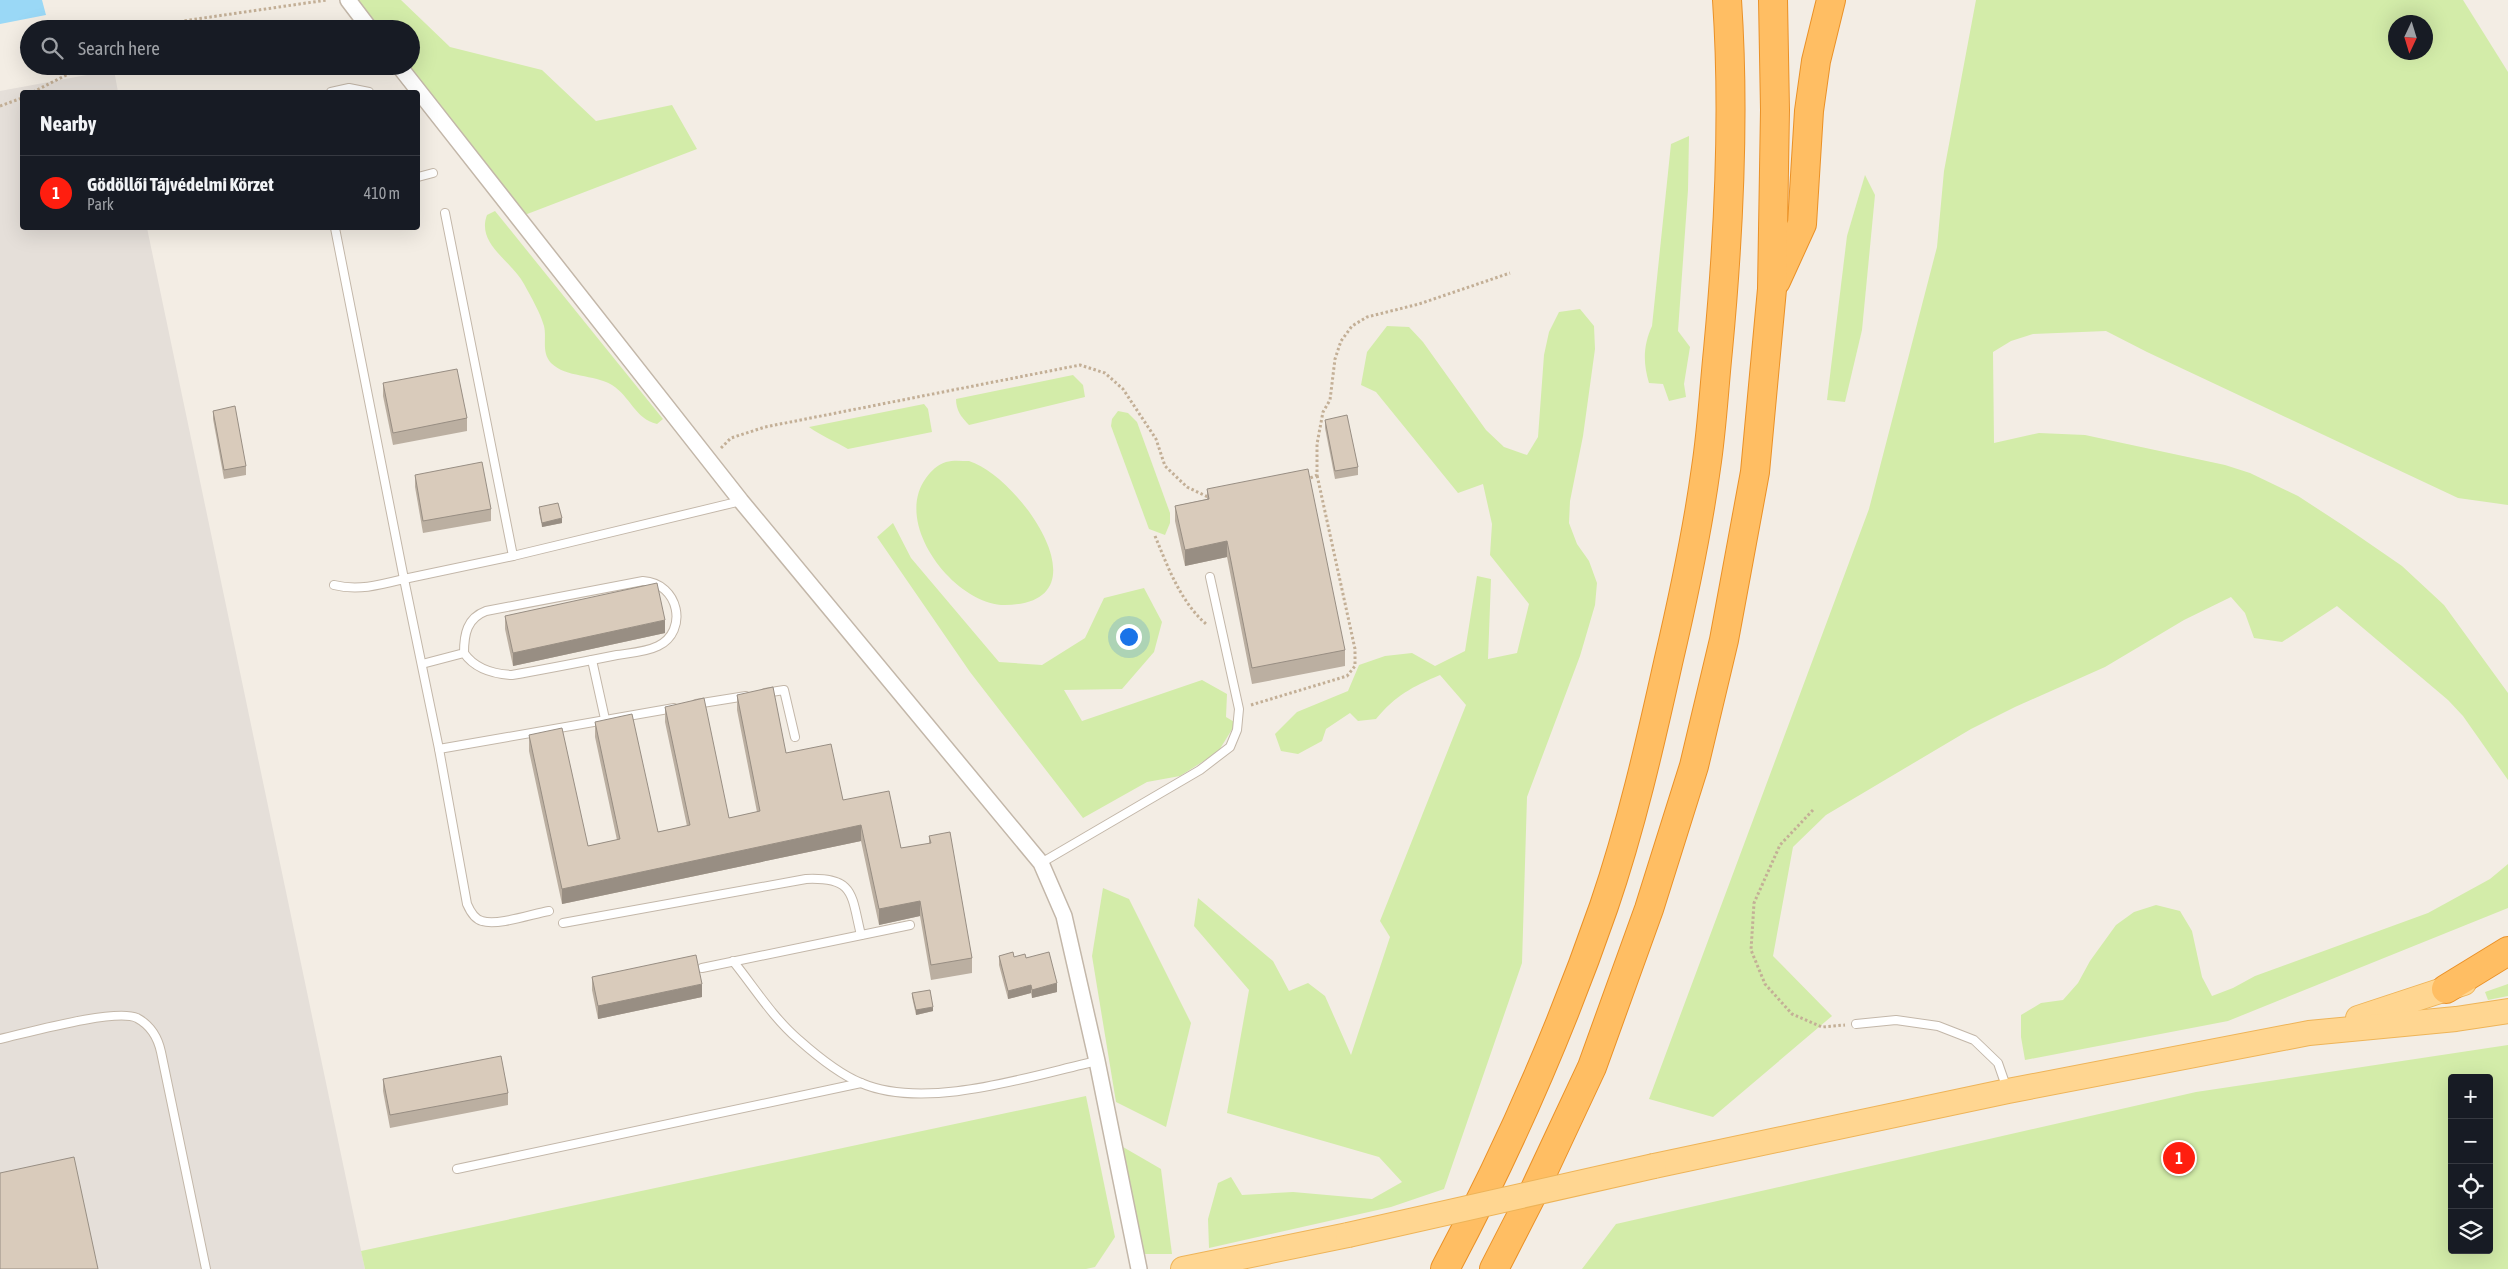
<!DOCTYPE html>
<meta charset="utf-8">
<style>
:root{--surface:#171b24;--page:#20242c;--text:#f1f3f6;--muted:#9ea1a6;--line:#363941;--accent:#ff1e0f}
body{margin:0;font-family:"Asap Condensed",sans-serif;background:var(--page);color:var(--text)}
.controls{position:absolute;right:15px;bottom:15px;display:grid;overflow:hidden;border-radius:5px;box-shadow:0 5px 20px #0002}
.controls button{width:45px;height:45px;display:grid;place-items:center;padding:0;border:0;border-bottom:1px solid var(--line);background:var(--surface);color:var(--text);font:25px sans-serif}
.compass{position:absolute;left:2388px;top:15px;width:45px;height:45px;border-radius:50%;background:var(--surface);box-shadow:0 5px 20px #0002;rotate:184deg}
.you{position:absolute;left:1128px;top:636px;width:18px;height:18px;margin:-12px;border:4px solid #fff;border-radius:50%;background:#1a73e8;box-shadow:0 0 0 8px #1a73e833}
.badge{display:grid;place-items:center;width:32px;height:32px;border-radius:50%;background:var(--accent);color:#fff;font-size:16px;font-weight:700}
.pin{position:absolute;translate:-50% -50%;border:2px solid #fff;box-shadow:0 1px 5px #0006}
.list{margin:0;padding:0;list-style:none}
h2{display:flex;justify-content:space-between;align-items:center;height:65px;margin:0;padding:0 20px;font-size:21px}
h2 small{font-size:16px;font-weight:400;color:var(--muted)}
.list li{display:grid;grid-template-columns:32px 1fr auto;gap:15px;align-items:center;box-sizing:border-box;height:75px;padding:0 20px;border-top:1px solid var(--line)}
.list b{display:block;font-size:19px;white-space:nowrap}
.list p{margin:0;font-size:16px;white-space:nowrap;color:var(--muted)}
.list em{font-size:16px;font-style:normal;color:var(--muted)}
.icon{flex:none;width:28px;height:28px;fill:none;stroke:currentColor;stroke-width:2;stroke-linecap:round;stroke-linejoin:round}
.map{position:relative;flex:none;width:2508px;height:1269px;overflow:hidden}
.search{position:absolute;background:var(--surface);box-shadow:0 5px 20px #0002;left:20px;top:20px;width:400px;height:55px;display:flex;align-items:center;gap:12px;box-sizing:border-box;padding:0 18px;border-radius:28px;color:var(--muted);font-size:19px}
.panel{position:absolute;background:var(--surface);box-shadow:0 5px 20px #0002;left:20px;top:90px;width:400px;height:140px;border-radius:5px}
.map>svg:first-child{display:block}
.industrial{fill:#e5dfd9}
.green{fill:#d3eca9;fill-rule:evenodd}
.water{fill:#9ad8f6}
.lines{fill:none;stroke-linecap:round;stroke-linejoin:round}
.service-casing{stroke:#c3b7a9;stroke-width:10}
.minor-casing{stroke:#c3b7a9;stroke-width:18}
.primary-casing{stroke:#eeb458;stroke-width:26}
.motorway-casing{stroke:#ea9127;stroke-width:30}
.path{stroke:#c3af96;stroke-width:3;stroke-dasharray:2.5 2.5;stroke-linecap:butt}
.service{stroke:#fff;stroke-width:8}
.minor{stroke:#fff;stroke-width:15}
.primary{stroke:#ffd691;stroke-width:24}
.motorway{stroke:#ffbe63;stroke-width:28}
.primary-bridge-casing{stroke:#eeb458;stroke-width:26;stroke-linecap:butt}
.primary-bridge{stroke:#ffd691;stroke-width:24}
.wall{fill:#bbafa1}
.shaded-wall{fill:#988e83}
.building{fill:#d9cbbb;stroke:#988e83}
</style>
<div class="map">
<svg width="2508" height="1269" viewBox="0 0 2508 1269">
<rect width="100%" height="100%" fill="#f3ede4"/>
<path class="industrial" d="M114,70L118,92H22V228H147L365,1269H0V91Z"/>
<g class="green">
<path d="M357,0H401L450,47L542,70L596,121L672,105L697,149L522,216L408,66H411V29H379Z"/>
<path d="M1976,0H2463L2508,72V505L2458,498L2147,352L2106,331L2033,334L2011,341L1993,352L1994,443L2039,433L2085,435L2225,465L2250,473L2298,496L2344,526L2402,566L2444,605L2508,693V780L2463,716L2448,700L2337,606L2282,642L2254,638L2245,613L2231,597L2184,620L2105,667L2015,707L1971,729L1826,815L1793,847L1773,956L1832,1016L1713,1117L1649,1099L1869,509L1937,247L1944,171ZM2396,22H2426V52H2396Z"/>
<path d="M1689,136L1688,190L1678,331L1690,347L1684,384L1686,397L1669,401L1663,384L1649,383C1643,363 1643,346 1652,326L1671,144Z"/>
<path d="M1865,175L1875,195L1862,330L1845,402L1827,400L1847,236Z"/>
<path d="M495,211L663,419L657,424C635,419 630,396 612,385C594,374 566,378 551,363C541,352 547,338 544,326C540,312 531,297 524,284C512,261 476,244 487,215Z"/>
<path d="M1580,309L1594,326L1595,349L1583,436L1570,501L1569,523L1577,544L1589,561L1597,583L1595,605L1580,656L1527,797L1522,963L1444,1189L1391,1207L1209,1248L1208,1219L1218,1183L1231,1177L1242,1195L1293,1192L1372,1199L1402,1182L1379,1157L1227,1113L1249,990L1194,926L1198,898L1273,961L1289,991L1308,983L1325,996L1351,1055L1390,937L1380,921L1466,705L1440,675C1412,687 1396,695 1376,719L1358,721L1350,713L1326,729L1322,741L1298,754L1281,751L1275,734L1297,712L1348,691L1359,665L1385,656L1412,653L1435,666L1465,651L1477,576L1491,579L1488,659L1517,653L1529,604L1490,555L1492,524L1483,484L1458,493L1376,392L1361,385L1367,352L1387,326L1409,327L1423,342L1486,430L1504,447L1527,455L1538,437L1544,355L1549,332L1559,312Z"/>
<path d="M1073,375L1083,385L1085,397L969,425C961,417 956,410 956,399Z"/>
<path d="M924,404L928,409L932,432L848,449C835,441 821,436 809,427Z"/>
<path d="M1118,411L1128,413L1137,422L1170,513V523L1165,535L1149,529L1111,426L1112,419Z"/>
<path d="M969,461C1020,477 1109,604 1005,605C955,605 892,524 926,478C931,471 937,465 946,462C953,460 961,461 969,461Z"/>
<path d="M893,523L911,558L999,662L1042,665L1085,638L1104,598L1144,588L1162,622L1154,652L1122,689L1064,690L1082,721L1202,680L1227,694L1226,717L1236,723L1218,752L1180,776L1147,782L1083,818L970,672L877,537Z"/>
<path d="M2508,864V908L2228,1021L2025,1060L2021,1037V1015L2041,1003L2063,1000L2078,983L2090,961L2116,925L2134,912L2156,905L2180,911L2192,931L2202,977L2212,996L2233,988L2255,976L2428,913L2490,879Z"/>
<path d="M1103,888L1129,899L1191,1023L1166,1127L1116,1102L1092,956Z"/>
<path d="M2508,984V996L2488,1000L2485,992Z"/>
<path d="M2508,1045V1269H1582L1616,1224L2196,1092ZM2452,1078H2489V1250H2452Z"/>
<path d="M1086,1096L1115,1237L1095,1267L1086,1269H365L361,1251Z"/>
<path d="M1123,1147L1161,1169L1172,1254H1144Z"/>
</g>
<path class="water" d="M0,0H42L46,15L0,24Z"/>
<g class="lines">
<defs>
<g id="service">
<path d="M331,92L349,88L369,92"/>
<path d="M418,177L433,173"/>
<path d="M445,213L513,556"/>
<path d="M335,228L404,579L513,556L741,501"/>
<path d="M334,585C358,591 380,585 404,579L439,749L674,708"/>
<path d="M592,660L605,719"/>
<path d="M422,664L464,653C464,634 467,618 486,611L643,581C679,583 689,631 658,646C646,652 630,653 617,655C582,662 547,669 512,675C493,674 475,669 464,653"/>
<path d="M765,693L784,690L795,737"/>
<path d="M696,704L746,696"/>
<path d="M439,749L467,904C470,911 474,919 482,921C498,926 532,914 549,911"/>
<path d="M1041,863L1200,770L1230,747L1237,730L1239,709L1210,577"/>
<path d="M563,923L806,879C855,877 851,894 861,935"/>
<path d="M733,961C754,987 773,1018 799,1040C817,1056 839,1074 861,1083C926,1111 1030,1076 1097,1061"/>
<path d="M702,968L910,925"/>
<path d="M1856,1024L1896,1020L1938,1026L1974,1040L1998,1063L2007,1089"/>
<path d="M0,1039C27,1033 115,1008 137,1018C150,1025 158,1038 161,1052L206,1269"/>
<path d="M457,1169L861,1083"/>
</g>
<g id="minor">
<path d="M348,0L370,29"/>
<path d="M399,66L741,501L1041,863L1064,916L1097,1061L1139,1269"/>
</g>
<g id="primary">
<path d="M2358,1018L2464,983"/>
<path d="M1654,1166L2008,1091L2309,1033L2456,1019L2508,1011"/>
<path d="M1183,1269L1348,1235"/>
</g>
<g id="motorway">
<path d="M1776,281L1802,224L1809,111L1816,61L1831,0"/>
<path d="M2446,989L2508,951"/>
<path d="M1445,1269C1507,1153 1561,1030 1604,906C1631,827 1650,744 1668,663C1683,599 1697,534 1706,468C1712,429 1714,389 1718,350C1729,234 1735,116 1727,0"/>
<path d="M1494,1269L1533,1193L1592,1067L1649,909L1694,766L1724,640L1755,472L1772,289L1775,110L1773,0"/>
</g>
</defs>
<use href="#service" class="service-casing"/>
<use href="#minor" class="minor-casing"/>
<use href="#primary" class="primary-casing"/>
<use href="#motorway" class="motorway-casing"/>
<g class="path">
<path d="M161,29L183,21L327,0"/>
<path d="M33,92L84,66"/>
<path d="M0,106L22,98"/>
<path d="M721,448L731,438L765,427L1080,365L1105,373L1123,389L1156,439L1165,466L1187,487L1208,497H1211"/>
<path d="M1306,480L1317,475V444L1323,412L1330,400L1335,359L1341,341L1352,326L1367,317L1419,304L1510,273"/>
<path d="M1155,536C1168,567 1180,601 1206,624"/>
<path d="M1251,705L1347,676L1355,666V649L1317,475"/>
<path d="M1813,810L1780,845L1754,903L1751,950L1765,984L1792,1014L1822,1027L1845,1025"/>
</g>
<use href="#service" class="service"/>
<use href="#minor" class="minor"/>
<use href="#primary" class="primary"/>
<use href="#motorway" class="motorway"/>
<defs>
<path id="primary-bridge" d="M1348,1235L1654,1166"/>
</defs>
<use href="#primary-bridge" class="primary-bridge-casing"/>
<use href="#primary-bridge" class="primary-bridge"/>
</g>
<g class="wall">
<path d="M383,383L467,418V431L393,445L383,396Z"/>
<path d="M213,411L246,466V475L224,479L213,419Z"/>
<path d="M1325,420L1358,467V475L1335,479L1325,428Z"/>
<path d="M415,475L491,509V521L423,533L415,487Z"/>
<path d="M1207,489L1345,650V666L1252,684L1227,557L1185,566L1175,521V506L1207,499Z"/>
<path d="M539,507L562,523L542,527L539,512Z"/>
<path d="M505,616L665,633L513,666L505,629Z"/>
<path d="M737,695L786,753L901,848L929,844V836L972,958V973L931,980L920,916L879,925L861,841L562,904L529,751V735L588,846L617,840L595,737V722L658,832L687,826L665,722V707L729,818L757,812L737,710Z"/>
<path d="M999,956L1014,957L1026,958L1057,992L1032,998L1031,993L1008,999L999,965Z"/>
<path d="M592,977L702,997L598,1019L592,990Z"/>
<path d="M912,993L933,1011L916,1015L912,997Z"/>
<path d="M383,1079L508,1093V1105L390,1128L383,1091Z"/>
</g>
<g class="shaded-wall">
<path d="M562,518V523L542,527V523Z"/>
<path d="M1227,541V557L1185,566V550Z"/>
<path d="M665,620V633L513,666V653Z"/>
<path d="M861,825V841L562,904V889Z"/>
<path d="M920,901V916L879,925V909Z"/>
<path d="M1057,983V992L1032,998V990Z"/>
<path d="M702,984V997L598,1019V1006Z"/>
<path d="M1031,985V993L1008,999V991Z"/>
<path d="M933,1007V1011L916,1015V1010Z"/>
</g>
<g class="building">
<path d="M457,369L467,418L393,433L383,383Z"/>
<path d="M235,406L246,466L224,470L213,411Z"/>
<path d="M1347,415L1358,467L1335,471L1325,420Z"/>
<path d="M482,462L491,509L423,521L415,475Z"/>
<path d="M1308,469L1345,650L1252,668L1227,541L1185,550L1175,506L1209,499L1207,489Z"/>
<path d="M558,503L562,518L542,523L539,507Z"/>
<path d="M657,583L665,620L513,653L505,616Z"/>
<path d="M773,687L786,753L831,744L843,800L889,791L901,848L931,843L929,836L950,832L972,958L931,965L920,901L879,909L861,825L562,889L529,735L562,728L588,846L620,839L595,722L632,714L658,832L690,825L665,707L704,698L729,818L760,811L737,695Z"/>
<path d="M1013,952L1014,957L1025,954L1026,958L1049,952L1057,983L1032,990L1031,985L1008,991L999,956Z"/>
<path d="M696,955L702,984L598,1006L592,977Z"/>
<path d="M930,990L933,1007L916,1010L912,993Z"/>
<path d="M501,1056L508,1093L390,1115L383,1079Z"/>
<path d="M74,1157L98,1269H0V1173Z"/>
</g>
</svg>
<div class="controls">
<button>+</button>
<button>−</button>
<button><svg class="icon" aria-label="locate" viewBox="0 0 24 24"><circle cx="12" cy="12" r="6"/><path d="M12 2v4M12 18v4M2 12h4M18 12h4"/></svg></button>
<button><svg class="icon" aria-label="layers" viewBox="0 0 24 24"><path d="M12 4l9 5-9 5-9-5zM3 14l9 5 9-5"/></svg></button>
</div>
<svg class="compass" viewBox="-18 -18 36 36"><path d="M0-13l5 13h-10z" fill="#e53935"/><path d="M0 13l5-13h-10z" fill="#9ea1a6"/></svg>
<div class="you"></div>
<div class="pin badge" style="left:2179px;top:1158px">1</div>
<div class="search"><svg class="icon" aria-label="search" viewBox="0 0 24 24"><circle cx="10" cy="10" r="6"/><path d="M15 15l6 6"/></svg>Search here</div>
<section class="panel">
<h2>Nearby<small></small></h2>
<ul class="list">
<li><span class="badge">1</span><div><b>Gödöllői Tájvédelmi Körzet</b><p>Park</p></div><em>410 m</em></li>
</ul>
</section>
</div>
